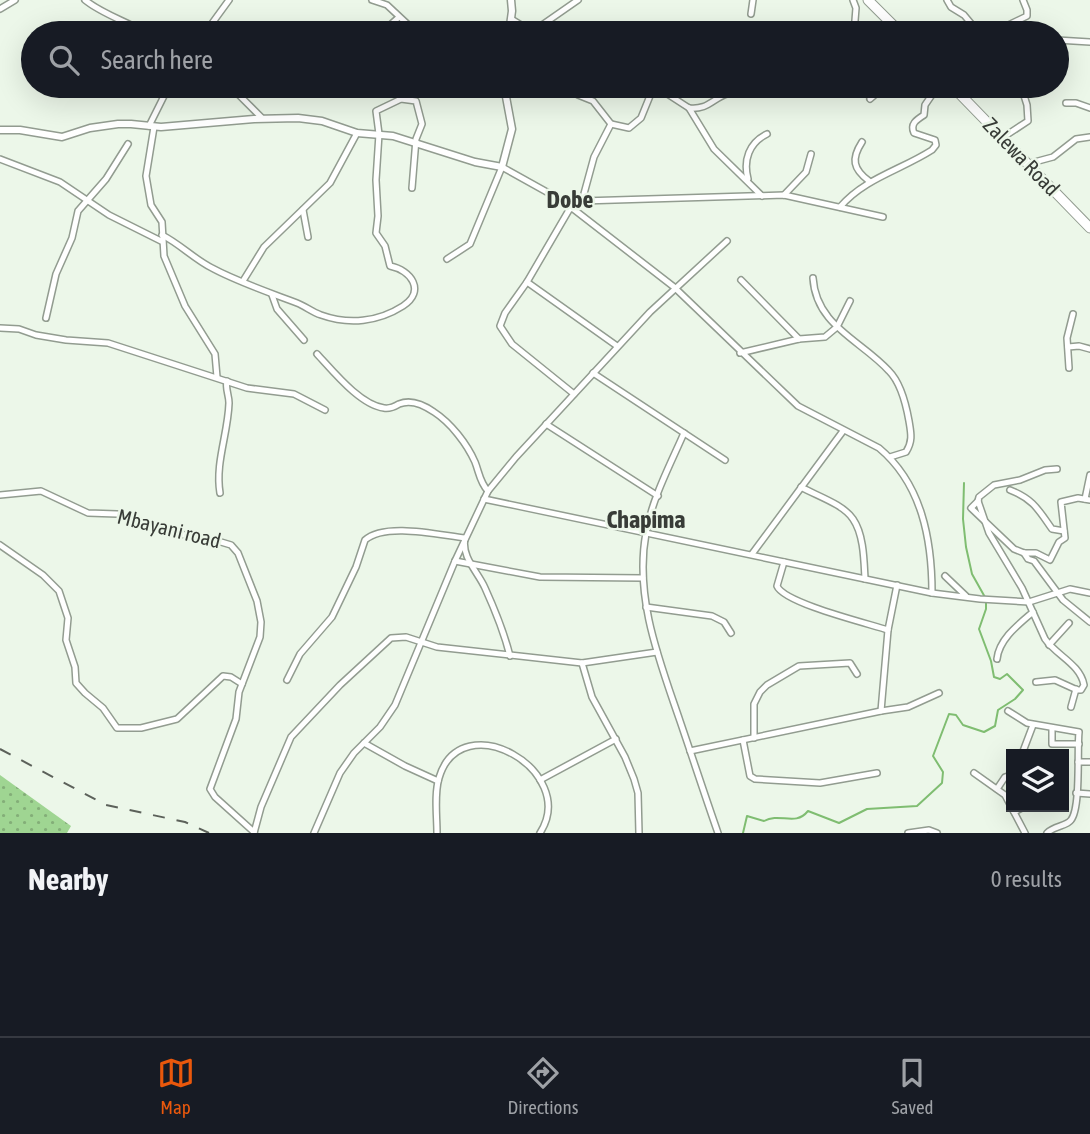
<!DOCTYPE html>
<style>
:root{--surface:#171b24;--page:#242831;--text:#f1f3f6;--muted:#9ea1a6;--line:#363941;--accent:#ea580c}
body{margin:0;font-family:"Asap Condensed",sans-serif;background:var(--page);color:var(--text)}
.controls{position:absolute;right:21px;bottom:21px;display:grid;overflow:hidden;border-radius:0px;box-shadow:0 7px 28px #0002}
.controls button{width:63px;height:63px;display:grid;place-items:center;padding:0;border:0;border-bottom:2px solid var(--line);background:var(--surface);color:var(--text);font:35px sans-serif}
.list{margin:0;padding:0;list-style:none}
h2{display:flex;justify-content:space-between;align-items:center;height:91px;margin:0;padding:0 28px;font-size:30px}
h2 small{font-size:23px;font-weight:400;color:var(--muted)}
.icon{flex:none;width:38px;height:38px;fill:none;stroke:currentColor;stroke-width:2;stroke-linecap:round;stroke-linejoin:round}
.map{position:relative;flex:none;width:1090px;height:833px;overflow:hidden}
.search{position:absolute;background:var(--surface);box-shadow:0 7px 28px #0002;left:21px;right:21px;top:21px;height:77px;display:flex;align-items:center;gap:18px;box-sizing:border-box;padding:0 24px;border-radius:38px;color:var(--muted);font-size:26px}
.sheet{height:203px;background:var(--surface)}
nav{display:flex;justify-content:space-around;align-items:center;box-sizing:border-box;height:98px;border-top:2px solid var(--line);background:var(--surface);font-size:19px;color:var(--muted)}
nav a{display:grid;justify-items:center;gap:4px}
nav .on{color:var(--accent)}
.map>svg:first-child{display:block}
.grass{fill:url(#grass-dots)}
.lines{fill:none;stroke-linecap:round;stroke-linejoin:round}
.stream{stroke:#7fbd71;stroke-width:2}
.minor-casing{stroke:#929c90;stroke-width:8}
.tertiary-casing{stroke:#929c90;stroke-width:9}
.trunk-casing{stroke:#929c90;stroke-width:11}
.minor{stroke:#fff;stroke-width:5}
.tertiary{stroke:#fff;stroke-width:6}
.trunk{stroke:#fff;stroke-width:9}
.rail{stroke:#5c615a;stroke-width:2;stroke-dasharray:12 12;stroke-linecap:butt}
.labels{text-anchor:middle;stroke-width:5;stroke-linejoin:round;paint-order:stroke}
.street-label{font-size:21px;fill:#383c37;stroke:#ecf7e9}
.quarter-label{font-size:24px;font-weight:bold;fill:#383c37;stroke:#ecf7e9}
</style>
<div class="map">
<svg width="1090" height="833" viewBox="0 0 1090 833">
<defs>
<pattern id="grass-dots" width="8" height="8" patternUnits="userSpaceOnUse" patternTransform="scale(1.75)"><rect width="8" height="8" fill="#9fd592"/><path d="M2 2h.1M6 6h.1" fill="none" stroke="#83ae78" stroke-width="1.8" stroke-linecap="round"/></pattern>
</defs>
<rect width="100%" height="100%" fill="#ecf7e9"/>
<path class="grass" d="M0,775L71,826L67,833H0Z"/>
<g class="lines">
<path class="stream" d="M743,833L747,816L764,821C780,812 795,827 808,811L839,823L867,809L917,806L942,783L943,772L933,756L949,714L956,715L963,725L984,732L995,726L998,710L1015,699L1023,690L1007,674L1000,679L994,677L991,661L979,629L986,609V599L972,574L966,547L963,519L964,483"/>
<defs>
<g id="minor">
<path d="M85,0C102,14 126,21 146,33"/>
<path d="M372,0L387,5L417,33"/>
<path d="M853,0L856,8L854,33"/>
<path d="M947,0L951,7L964,15L979,33"/>
<path d="M0,9L15,0"/>
<path d="M751,14L753,0"/>
<path d="M511,19L534,33"/>
<path d="M588,26L594,33"/>
<path d="M996,31L1027,16V10L1023,0"/>
<path d="M532,32L578,0"/>
<path d="M205,33L229,0"/>
<path d="M381,33L398,18"/>
<path d="M981,33L996,31L1013,33"/>
<path d="M1057,40L1090,42"/>
<path d="M230,86L262,118"/>
<path d="M655,86L689,108C708,110 712,99 727,94C741,90 753,93 767,86"/>
<path d="M870,99L885,86"/>
<path d="M1066,103H1076L1090,108"/>
<path d="M689,108L714,149L762,196"/>
<path d="M611,124L629,128L641,118L654,86"/>
<path d="M149,126L169,86"/>
<path d="M154,127L146,176L151,205L162,222L164,256L185,306L215,354L217,377"/>
<path d="M1002,138L1028,121L1027,105L1021,86"/>
<path d="M862,142C851,159 853,169 869,181"/>
<path d="M0,159L60,182L109,215L161,241"/>
<path d="M1027,164L1053,157L1076,139L1090,137"/>
<path d="M748,179C743,160 749,143 767,134"/>
<path d="M784,195L806,172L811,154"/>
<path d="M582,201L784,195L883,217"/>
<path d="M840,207C865,178 901,170 932,150L936,145L935,140L914,133C910,124 916,120 924,115L925,105L938,86"/>
<path d="M303,210L308,237"/>
<path d="M162,235C180,244 194,259 212,268C238,282 268,292 297,303C305,306 312,312 321,315C349,325 378,322 403,306C426,291 411,270 390,266L385,246L376,233L378,216L376,180L379,134L376,111L401,99L416,101L422,124L416,139L412,188"/>
<path d="M447,259L470,244L502,167L563,201L674,287L798,406L879,448C922,484 932,540 932,593"/>
<path d="M813,278C816,326 861,340 889,371C901,383 906,404 909,421C911,433 913,441 906,452L890,457"/>
<path d="M741,280L799,339"/>
<path d="M243,281L264,247L330,183L357,133"/>
<path d="M527,282L617,346"/>
<path d="M272,295L277,309L304,340"/>
<path d="M46,318L56,274L72,238L78,211L106,179L128,144"/>
<path d="M0,328L19,329L36,335L66,340L108,343L247,388L294,394L325,410"/>
<path d="M1068,347L1079,346L1090,349"/>
<path d="M740,353L799,339L825,337L837,327L850,301"/>
<path d="M317,354C333,371 360,405 384,408C390,409 394,407 399,404C411,399 424,405 434,412C451,423 467,444 475,462C479,472 480,483 488,491"/>
<path d="M1069,368L1067,338L1073,314"/>
<path d="M593,373L725,460"/>
<path d="M574,394L512,344L500,326L505,313L527,282L569,210L582,201L594,157L611,124L593,101L578,95"/>
<path d="M546,424L658,496"/>
<path d="M684,433C670,465 652,499 646,533C634,598 660,662 680,721C693,759 705,796 718,833"/>
<path d="M801,487C817,496 843,504 853,519C864,535 864,561 865,579"/>
<path d="M1010,490C1033,499 1038,509 1052,529L1064,531"/>
<path d="M220,493C215,463 228,434 229,403C229,395 225,388 227,381"/>
<path d="M0,495L41,491L88,513L117,514L191,537L221,542L231,545L238,553L257,601L261,622L260,637L239,692L236,719L210,789L215,797L254,832"/>
<path d="M484,499L932,593L980,599L1029,602L1070,589L1090,593"/>
<path d="M1085,499L1090,475"/>
<path d="M978,501L971,508L1014,549L1024,553H1036L1050,560L1059,542L1065,538L1061,502L1078,498L1090,500"/>
<path d="M0,545L43,575L59,591L68,618L66,640L75,667L76,683L85,693L103,708L117,728H141L177,719L223,676L231,677L242,684"/>
<path d="M1024,553L1028,559L1034,561L1063,600L1090,622"/>
<path d="M752,554L843,431"/>
<path d="M455,561L540,577L643,578"/>
<path d="M784,562L777,586C784,603 866,623 888,630"/>
<path d="M945,576L966,596"/>
<path d="M646,607L712,616L724,622L731,633"/>
<path d="M1049,645L1069,623"/>
<path d="M997,659C999,639 1019,624 1033,612"/>
<path d="M582,663L592,697L625,757L634,779L638,793L639,833"/>
<path d="M287,680L300,654L332,617L356,567L365,540C385,522 439,535 465,538C461,557 478,572 485,588C495,610 504,632 510,656"/>
<path d="M1036,682L1055,680L1077,690H1081L1084,685C1080,664 1057,656 1045,639L1022,588L989,533L978,501L979,497L994,485L1020,480L1045,470L1057,469"/>
<path d="M1071,707L1076,689"/>
<path d="M881,711L888,630L897,585"/>
<path d="M1008,711L1027,723L1079,732C1077,749 1081,808 1071,820C1067,826 1054,826 1047,833"/>
<path d="M1052,728V744H1079"/>
<path d="M754,738V704L760,692L767,685L799,666L850,663L857,674"/>
<path d="M743,740L750,776L755,779L820,783L877,773"/>
<path d="M364,743L405,766L438,781"/>
<path d="M690,751L881,711L908,707L939,693"/>
<path d="M1022,754L1033,725"/>
<path d="M1078,762H1090"/>
<path d="M974,773L1005,795L1025,833"/>
<path d="M540,780L616,739"/>
<path d="M997,789L1005,777L1011,775"/>
<path d="M1076,793L1090,794"/>
<path d="M1014,812L1024,807"/>
<path d="M254,833L261,807L291,737L340,685L391,638L406,637L437,647L582,663L657,652"/>
<path d="M314,833L340,773L354,753L380,727L395,705L455,561L488,491L516,457L650,312L727,241"/>
<path d="M437,833C437,816 434,794 439,778C461,703 580,771 540,833"/>
<path d="M908,833L929,830L937,833"/>
</g>
<g id="tertiary">
<path d="M509,33L512,11L511,0"/>
<path d="M0,130H20L62,137L90,128L118,124H131L161,127L254,119L298,118L322,121L357,133L393,136L475,162L502,167L512,129L504,86"/>
</g>
<g id="trunk">
<path d="M868,0L901,33"/>
<path d="M952,86L1090,228"/>
</g>
</defs>
<use href="#minor" class="minor-casing"/>
<use href="#tertiary" class="tertiary-casing"/>
<use href="#trunk" class="trunk-casing"/>
<use href="#minor" class="minor"/>
<use href="#tertiary" class="tertiary"/>
<use href="#trunk" class="trunk"/>
<path class="rail" d="M0,749L106,805L185,822L209,833"/>
</g>
<g class="labels">
<g class="street-label">
<text transform="translate(1021 157) rotate(46)" y="7">Zalewa Road</text>
<text transform="translate(169 529) rotate(14)" y="7">Mbayani road</text>
</g>
<g class="quarter-label">
<text x="570" y="208">Dobe</text>
<text x="646" y="528">Chapima</text>
</g>
</g>
</svg>
<div class="controls">
<button><svg class="icon" aria-label="layers" viewBox="0 0 24 24"><path d="M12 4l9 5-9 5-9-5zM3 14l9 5 9-5"/></svg></button>
</div>
<div class="search"><svg class="icon" aria-label="search" viewBox="0 0 24 24"><circle cx="10" cy="10" r="6"/><path d="M15 15l6 6"/></svg>Search here</div>
</div>
<section class="sheet">
<h2>Nearby<small>0 results</small></h2>
<ul class="list">
</ul>
</section>
<nav>
<a class="on"><svg class="icon" aria-label="map" viewBox="0 0 24 24"><path d="M3 6l6-2 6 2 6-2v14l-6 2-6-2-6 2zM9 4v14M15 6v14"/></svg>Map</a>
<a><svg class="icon" aria-label="directions" viewBox="0 0 24 24"><path d="M12 3l9 9-9 9-9-9zM9 14v-3h6M13 9l2 2-2 2"/></svg>Directions</a>
<a><svg class="icon" aria-label="saved" viewBox="0 0 24 24"><path d="M7 4h10v16l-5-4-5 4z"/></svg>Saved</a>
</nav>
